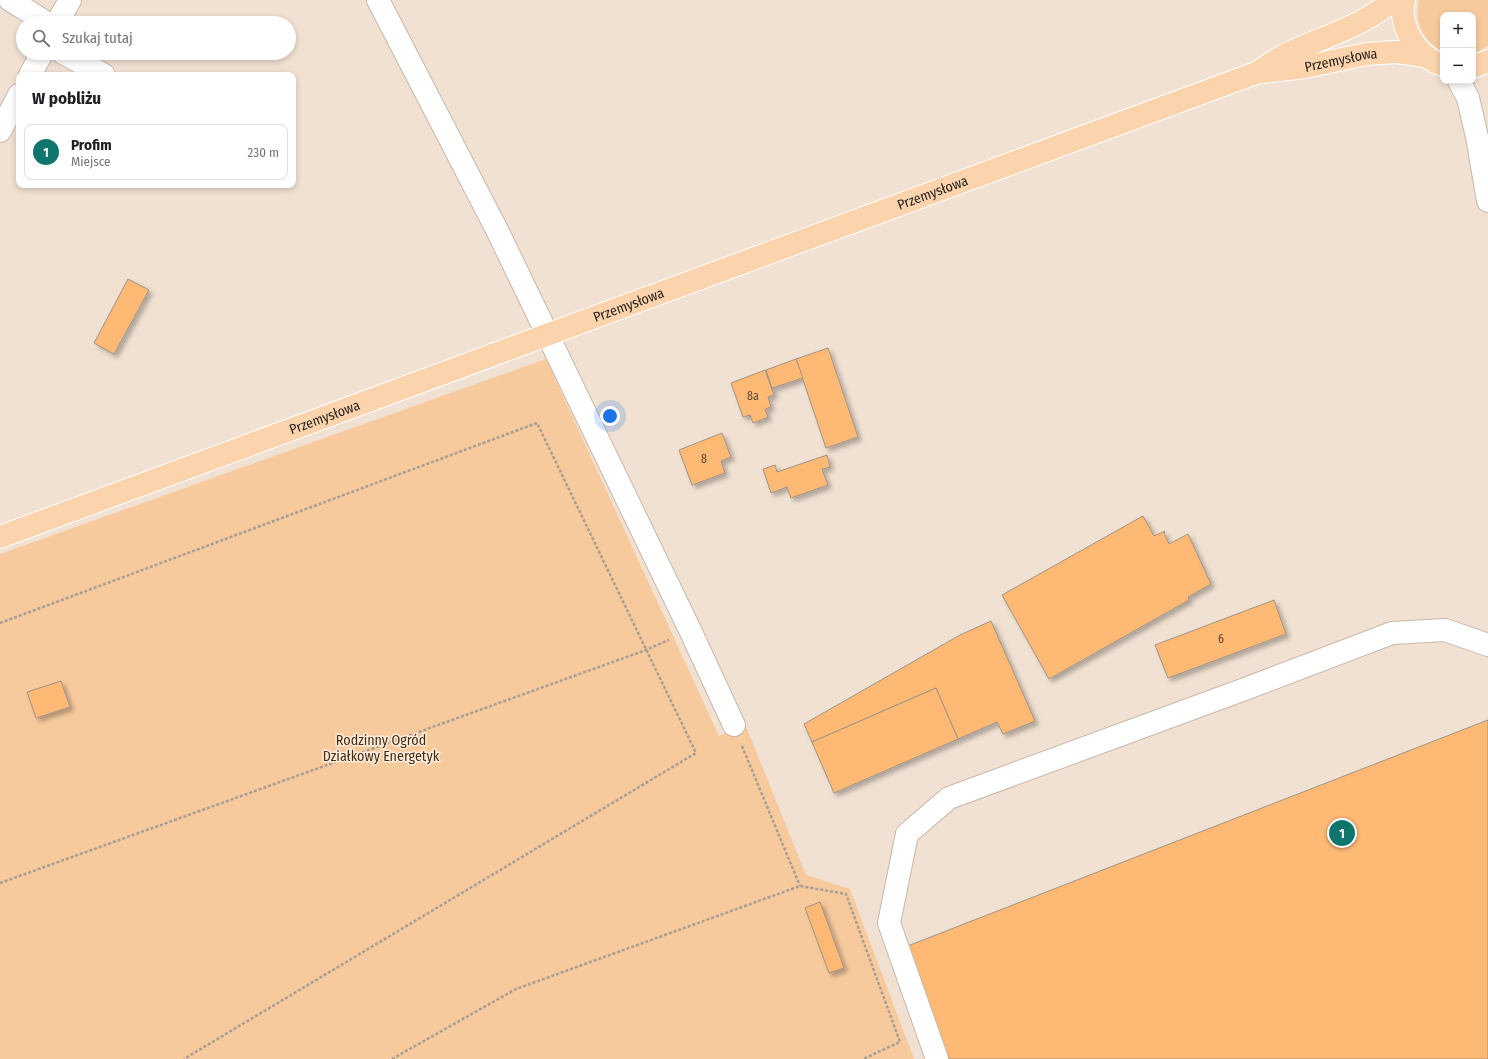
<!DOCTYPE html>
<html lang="pl">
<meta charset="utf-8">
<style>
:root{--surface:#fff;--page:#f2f2f2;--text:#202124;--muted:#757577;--line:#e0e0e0;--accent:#0f766e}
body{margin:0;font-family:"Fira Sans Condensed",sans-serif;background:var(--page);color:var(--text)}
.controls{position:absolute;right:12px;top:12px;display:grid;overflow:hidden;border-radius:8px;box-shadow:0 2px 6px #0003}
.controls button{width:36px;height:36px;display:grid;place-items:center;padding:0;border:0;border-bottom:1px solid var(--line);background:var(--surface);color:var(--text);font:20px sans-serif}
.you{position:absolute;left:610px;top:416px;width:14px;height:14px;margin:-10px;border:3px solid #fff;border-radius:50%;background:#1a73e8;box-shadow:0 0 0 6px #1a73e833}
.badge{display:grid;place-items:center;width:26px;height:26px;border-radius:50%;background:var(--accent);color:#fff;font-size:13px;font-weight:700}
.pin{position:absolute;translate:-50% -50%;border:2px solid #fff;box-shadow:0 1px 4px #0006}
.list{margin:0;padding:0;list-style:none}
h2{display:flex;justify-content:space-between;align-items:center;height:52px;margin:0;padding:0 16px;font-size:17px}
h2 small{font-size:13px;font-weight:400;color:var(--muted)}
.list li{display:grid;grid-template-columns:26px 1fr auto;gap:12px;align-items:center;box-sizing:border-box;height:56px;margin:0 8px 8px;padding:0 8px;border:1px solid var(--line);border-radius:8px}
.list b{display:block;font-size:15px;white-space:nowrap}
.list p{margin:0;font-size:13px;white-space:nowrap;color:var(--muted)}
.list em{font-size:13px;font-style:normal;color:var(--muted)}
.icon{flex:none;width:22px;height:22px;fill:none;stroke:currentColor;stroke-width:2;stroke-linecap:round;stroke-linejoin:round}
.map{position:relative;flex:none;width:1488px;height:1059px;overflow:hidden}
.search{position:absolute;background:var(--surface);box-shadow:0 2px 6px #0003;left:16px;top:16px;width:280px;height:44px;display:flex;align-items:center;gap:10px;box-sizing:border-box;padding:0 14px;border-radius:22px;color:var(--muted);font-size:15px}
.panel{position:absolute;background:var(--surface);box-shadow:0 2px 6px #0003;left:16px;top:72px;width:280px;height:116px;border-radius:8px}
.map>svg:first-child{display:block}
.green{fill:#f7ca9e}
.building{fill:#feba74;stroke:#a09284;filter:url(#shadow)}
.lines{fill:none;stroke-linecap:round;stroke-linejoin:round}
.minor-casing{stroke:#c7b8aa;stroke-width:24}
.major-casing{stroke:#fff;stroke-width:24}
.path{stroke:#a89d91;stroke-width:2.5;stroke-dasharray:3 2;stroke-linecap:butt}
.minor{stroke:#fff;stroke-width:22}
.major{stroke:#fbd4ad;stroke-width:22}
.labels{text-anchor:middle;stroke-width:3;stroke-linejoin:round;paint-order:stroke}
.number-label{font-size:12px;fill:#5b4630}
.street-label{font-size:14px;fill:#251f1a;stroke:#fdeedf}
.park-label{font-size:14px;fill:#452a0b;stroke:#fdeedf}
</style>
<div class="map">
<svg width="1488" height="1059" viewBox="0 0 1488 1059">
<defs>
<filter id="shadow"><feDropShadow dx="3.5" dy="3.5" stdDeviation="2" flood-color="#0004"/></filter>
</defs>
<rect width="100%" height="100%" fill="#f0e1d2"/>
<g class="green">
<path d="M1419,0H1488V45L1478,52L1473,53V15H1443V51C1423,42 1414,21 1419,0Z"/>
<path d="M546,359L719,736L745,724L806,875L850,889L914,1059H0V554Z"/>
</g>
<g class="building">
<path d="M128,279L149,290L114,354L94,343Z"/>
<path d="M828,348L858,437L826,448L796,359Z"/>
<path d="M796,359L803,378L772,388L766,370Z"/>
<path d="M765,370L774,395L768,397L771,407L765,409L768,417L753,423L750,415L743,417L731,383Z"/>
<path d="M722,433L731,457L721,461L725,473L692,485L679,450Z"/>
<path d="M827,455L830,467L822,469L828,485L791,498L787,487L771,493L763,469L775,465L777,472Z"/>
<path d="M1143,516L1154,536L1165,531L1164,533L1169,544L1188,534L1211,584L1188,597L1189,600L1049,679L1002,595Z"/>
<path d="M1274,600L1286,634L1168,678L1155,645Z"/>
<path d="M991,621L1035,721L1003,734L997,722L958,739L936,688L812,742L804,724L960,635Z"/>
<path d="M61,681L70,707L36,718L27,692Z"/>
<path d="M936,688L958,739L834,793L812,742Z"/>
<path d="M1488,720V1059H949L905,947Z"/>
<path d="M820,902L844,968L829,973L805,908Z"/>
</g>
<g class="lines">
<defs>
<g id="minor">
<path d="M10,0L47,23"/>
<path d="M378,0L497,230L690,630L734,725"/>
<path d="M57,23L70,0"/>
<path d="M63,53L104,75"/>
<path d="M30,75L42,53"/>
<path d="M1459,81L1468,98L1477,137L1488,201"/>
<path d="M0,131L19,95"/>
<path d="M937,1059L889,923L907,834L949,798L1245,689L1392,633L1445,630L1488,645"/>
</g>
<g id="major">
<path d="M1404,0C1403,5 1402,11 1403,16C1406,38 1422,59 1443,65"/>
<path d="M1473,67L1488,61"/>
<path id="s1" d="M1262,72L1305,67L1366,54L1396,52L1425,56"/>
<path id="s2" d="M0,537L1256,73C1268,66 1279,57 1291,52C1325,36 1365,26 1392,0"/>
</g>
</defs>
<use href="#minor" class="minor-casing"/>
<use href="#major" class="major-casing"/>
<g class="path">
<path d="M0,623L537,423L696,753L184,1059"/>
<path d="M742,746L800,886"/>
<path d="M0,883L646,650L669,640"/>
<path d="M392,1059L516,989L800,886L846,894L900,1042L863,1059"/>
</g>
<use href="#minor" class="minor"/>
<use href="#major" class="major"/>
</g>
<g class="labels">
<g class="number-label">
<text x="753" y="400">8a</text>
<text x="704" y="463">8</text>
<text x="1221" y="643">6</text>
</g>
<g class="street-label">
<text dy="5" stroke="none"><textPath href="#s1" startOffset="80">Przemysłowa</textPath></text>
<text dy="5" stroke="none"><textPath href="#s2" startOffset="994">Przemysłowa</textPath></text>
<text dy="5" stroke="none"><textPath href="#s2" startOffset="670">Przemysłowa</textPath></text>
<text dy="5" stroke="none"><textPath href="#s2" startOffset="346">Przemysłowa</textPath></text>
</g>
<g class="park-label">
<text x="381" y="745">Rodzinny Ogród<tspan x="381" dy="16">Działkowy Energetyk</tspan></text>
</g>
</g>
</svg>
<div class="controls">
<button>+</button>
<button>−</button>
</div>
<div class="you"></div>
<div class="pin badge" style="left:1342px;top:833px">1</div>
<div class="search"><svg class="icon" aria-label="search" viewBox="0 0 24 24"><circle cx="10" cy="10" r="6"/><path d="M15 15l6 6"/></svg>Szukaj tutaj</div>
<section class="panel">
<h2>W pobliżu<small></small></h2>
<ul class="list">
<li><span class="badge">1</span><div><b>Profim</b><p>Miejsce</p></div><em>230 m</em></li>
</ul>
</section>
</div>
